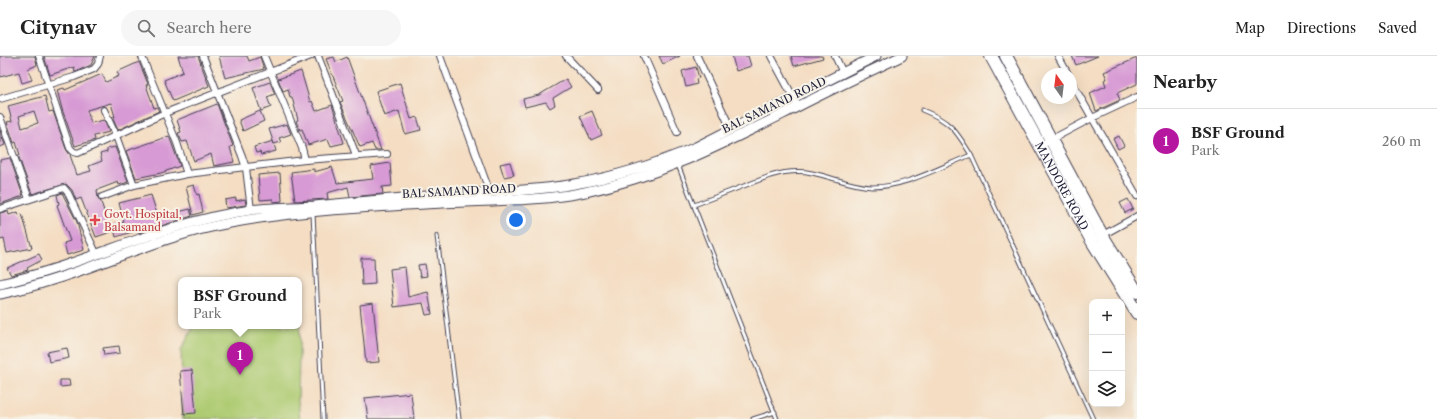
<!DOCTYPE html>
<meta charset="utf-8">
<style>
:root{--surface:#fff;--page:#f6f6f6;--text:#222;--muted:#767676;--line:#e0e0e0;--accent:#b5179e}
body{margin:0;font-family:"Libre Caslon Text",serif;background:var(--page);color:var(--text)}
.controls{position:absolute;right:12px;bottom:12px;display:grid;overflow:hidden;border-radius:8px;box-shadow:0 4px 16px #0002}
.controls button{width:36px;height:36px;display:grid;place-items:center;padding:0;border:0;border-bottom:1px solid var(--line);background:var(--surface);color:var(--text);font:20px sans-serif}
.compass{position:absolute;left:1041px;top:12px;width:36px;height:36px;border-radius:50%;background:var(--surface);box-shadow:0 4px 16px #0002;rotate:346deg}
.you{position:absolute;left:516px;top:164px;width:14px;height:14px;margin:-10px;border:3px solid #fff;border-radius:50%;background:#1a73e8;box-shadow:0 0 0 6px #1a73e833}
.badge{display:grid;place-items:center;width:26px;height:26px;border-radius:50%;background:var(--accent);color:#fff;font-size:13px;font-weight:700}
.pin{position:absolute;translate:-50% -33px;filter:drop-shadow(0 1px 2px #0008)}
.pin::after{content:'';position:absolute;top:21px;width:14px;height:12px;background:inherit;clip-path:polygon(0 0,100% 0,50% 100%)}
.popup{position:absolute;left:178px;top:221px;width:124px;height:52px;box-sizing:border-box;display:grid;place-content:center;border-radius:8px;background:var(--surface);filter:drop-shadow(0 1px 3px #0005);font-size:13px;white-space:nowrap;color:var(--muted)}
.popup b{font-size:15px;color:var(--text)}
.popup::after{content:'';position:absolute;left:50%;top:100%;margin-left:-8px;border:8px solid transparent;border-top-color:var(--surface)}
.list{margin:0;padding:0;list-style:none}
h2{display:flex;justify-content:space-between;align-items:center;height:52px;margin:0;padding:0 16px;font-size:17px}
h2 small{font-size:13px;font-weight:400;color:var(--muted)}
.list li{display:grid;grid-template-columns:26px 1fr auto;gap:12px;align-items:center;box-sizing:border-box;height:64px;padding:0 16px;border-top:1px solid var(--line)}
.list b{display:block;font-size:15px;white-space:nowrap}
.list p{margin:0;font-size:13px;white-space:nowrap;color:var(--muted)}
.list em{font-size:13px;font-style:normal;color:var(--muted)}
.icon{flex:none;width:22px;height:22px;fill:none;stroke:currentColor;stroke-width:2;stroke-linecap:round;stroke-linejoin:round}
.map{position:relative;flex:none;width:1137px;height:363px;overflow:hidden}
header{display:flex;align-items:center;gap:24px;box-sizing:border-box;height:56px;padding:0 20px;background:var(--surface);border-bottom:1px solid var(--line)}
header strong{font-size:19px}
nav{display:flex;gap:22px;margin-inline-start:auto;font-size:14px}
.search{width:280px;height:36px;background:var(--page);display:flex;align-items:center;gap:10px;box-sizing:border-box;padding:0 14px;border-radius:22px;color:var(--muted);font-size:15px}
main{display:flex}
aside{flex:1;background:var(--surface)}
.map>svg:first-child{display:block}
.green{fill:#adcb71;stroke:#687656}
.building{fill:#d79ad4;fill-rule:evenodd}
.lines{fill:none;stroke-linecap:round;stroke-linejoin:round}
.lane-casing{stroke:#423e4f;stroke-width:5}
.street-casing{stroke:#423e4f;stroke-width:8}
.secondary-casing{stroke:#423e4f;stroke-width:11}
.highway-casing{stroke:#423e4f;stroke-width:14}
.lane{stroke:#fff;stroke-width:3}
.street{stroke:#fff;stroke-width:6}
.secondary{stroke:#fff;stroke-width:9}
.highway{stroke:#fff;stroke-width:12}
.health-dot{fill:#e0444e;stroke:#f7f3e8;stroke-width:1.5}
.labels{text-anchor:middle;stroke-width:4;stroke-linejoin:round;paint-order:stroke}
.street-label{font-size:11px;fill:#22223b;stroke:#f7f3e8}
.health-label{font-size:11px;fill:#be3a42;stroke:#f7f3e8;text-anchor:start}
</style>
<header>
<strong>Citynav</strong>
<div class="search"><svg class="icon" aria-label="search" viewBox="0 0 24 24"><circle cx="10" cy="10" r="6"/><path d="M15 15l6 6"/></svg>Search here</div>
<nav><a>Map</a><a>Directions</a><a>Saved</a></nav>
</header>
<main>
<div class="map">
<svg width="1137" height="363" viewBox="0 0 1137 363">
<rect width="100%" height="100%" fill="#f7f3e8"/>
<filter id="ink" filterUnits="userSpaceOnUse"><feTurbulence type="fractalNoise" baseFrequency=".025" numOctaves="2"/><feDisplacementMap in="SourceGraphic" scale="8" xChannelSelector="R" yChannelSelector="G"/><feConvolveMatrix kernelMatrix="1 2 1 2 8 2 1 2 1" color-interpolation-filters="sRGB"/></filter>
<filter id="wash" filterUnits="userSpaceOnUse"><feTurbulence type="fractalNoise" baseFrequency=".012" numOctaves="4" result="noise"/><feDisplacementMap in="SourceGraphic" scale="16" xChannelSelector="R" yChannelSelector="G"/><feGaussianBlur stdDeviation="0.9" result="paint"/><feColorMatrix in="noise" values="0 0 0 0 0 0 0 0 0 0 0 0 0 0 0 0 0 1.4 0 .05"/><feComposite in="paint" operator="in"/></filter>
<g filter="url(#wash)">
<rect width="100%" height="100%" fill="#f4ddc2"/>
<path class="green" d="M299,260L300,261L298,344L300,363H183L181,294L194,270H299Z"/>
<g id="blocks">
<g class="building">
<path d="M0,0H35L37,9L28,13L32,24L22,27L19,16L0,21Z"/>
<path d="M44,0H95L91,9L75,16L74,11L50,19Z"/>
<path d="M178,0H198L209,30L173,45L164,24L183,16Z"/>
<path d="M219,0H247L249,5L260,1L264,13L225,22Z"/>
<path d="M659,0H680L663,8Z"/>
<path d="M732,0H748L751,10L736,15Z"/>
<path d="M791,0H822L823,2L794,10Z"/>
<path d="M1072,0H1098L1076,9Z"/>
<path d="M334,1L336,6L347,1L381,94H375L372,87L360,91L340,46L343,45L326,3Z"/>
<path d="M1137,2V28L1117,37L1120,44L1096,55L1090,37L1106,30L1104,24L1107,23L1104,16Z"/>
<path d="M139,6L148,28L146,29L154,52L157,51L159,55L118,74L112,61H115L111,47L87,54L91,67L104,64L109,76L94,80L95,84L75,90L62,53L57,34L64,32L65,34L102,18L106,26L119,20L117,16Z"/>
<path d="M696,11L699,22L696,23L697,28L686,31L682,15Z"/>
<path d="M301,15L310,46L312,45L316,55L332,49L344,87L331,90L328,83L308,89L302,73L300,74L296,65L298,64L292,41H290L288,33L283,35L278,23Z"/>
<path d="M566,23L571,31L553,42L555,49L550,52L546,46L525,51L523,43L539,39Z"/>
<path d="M270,26L275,38L267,41L271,51L261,55L253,32Z"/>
<path d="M400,27L411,63L417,61L421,74L405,78L399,55L384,60L376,35Z"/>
<path d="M45,40L49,56L53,55L66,93L70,99L77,119L91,115L89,110L102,105L100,98L107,96V93L115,91L128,126L119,129L118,126L97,134L98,142L101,146L111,176L96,181L81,142L76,144L72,134L66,128L32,138L18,99H20L16,86L14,87L7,66L12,65L8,50ZM34,55L38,67L22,72L19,60Z"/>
<path d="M217,48L233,90L230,91L234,106L214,110L211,98L194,105L187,85L182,86L178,77L181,76L177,64Z"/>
<path d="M260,55L264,65L243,75L239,64Z"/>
<path d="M592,55L602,79L591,84L580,60Z"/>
<path d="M287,68L291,78L279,82L281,86L274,88L269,73Z"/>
<path d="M0,74L5,89L0,91Z"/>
<path d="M169,80L180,110L161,117L136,122L126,95Z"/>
<path d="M1119,80L1124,90L1118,93L1113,83Z"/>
<path d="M273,85L276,95L261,99L260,96L256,97L254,91Z"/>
<path d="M10,102L23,140L0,148V104Z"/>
<path d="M510,106L514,119L504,121L500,108Z"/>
<path d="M390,107L392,130L382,131L383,138L350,141L348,131L327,137L328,143L295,145L291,116L314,113V116L332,111L337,127L373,123L371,110Z"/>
<path d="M280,117L282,145L273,146V143L260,144L258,119Z"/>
<path d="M194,129L197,139L199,138L203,156L193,159L186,131Z"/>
<path d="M62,137L77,166L84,194L67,199L64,187L70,185L57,149L59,148L57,139Z"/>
<path d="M151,139L158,161L190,153L192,160L139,177L138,174L116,181L113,169L124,166L119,147Z"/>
<path d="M236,142V145L245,143L246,149L226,152L225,144Z"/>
<path d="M1128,143L1133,153L1125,157L1120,147Z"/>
<path d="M8,155L9,159L18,156L19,159L22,158L32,192L7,197L4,183L0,184V157Z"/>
<path d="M39,198L42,204L27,212L28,214L11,219L7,212Z"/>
<path d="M361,202H374L375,228L362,229Z"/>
<path d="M425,208L427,220L420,221L418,209Z"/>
<path d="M405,211L408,241L428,236L432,258L426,259L423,247L394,251L390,213Z"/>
<path d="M373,247L379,306L366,307L360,249Z"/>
<path d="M119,290L120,297L104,299L103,292Z"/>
<path d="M67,292L69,302L49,306L47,296Z"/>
<path d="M192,314L196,357L184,358L180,315Z"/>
<path d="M60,324H69L70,330L60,331Z"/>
<path d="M411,337L414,363H368L365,342Z"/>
</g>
</g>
</g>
<g filter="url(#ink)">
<use href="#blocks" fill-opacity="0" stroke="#423e4f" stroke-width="1"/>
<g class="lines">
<defs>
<g id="lane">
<path d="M922,54C950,65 956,74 971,99L1093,363"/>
<path d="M678,109L777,363"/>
<path d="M694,149L770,120C784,116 798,114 812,117C832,121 852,130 872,131C906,131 940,111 971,99"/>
<path d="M313,158L323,363"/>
<path d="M437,180L459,363"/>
<path d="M753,363L775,356"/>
</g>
<g id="street">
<path d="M39,0L70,92L74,96L78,97L165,57L311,0"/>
<path d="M203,0L242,100L246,112L251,154"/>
<path d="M264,0L302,92L305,104"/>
<path d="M318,0L356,99"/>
<path d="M440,0L490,137"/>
<path d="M566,0L598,34"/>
<path d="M644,0L677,76"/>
<path d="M697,0L731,73"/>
<path d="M771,0L798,50"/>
<path d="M835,0L843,17"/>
<path d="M1058,0L1068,18"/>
<path d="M142,1L177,87L187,118"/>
<path d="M1071,25L1137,140"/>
<path d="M0,43L74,21L94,13L98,8L100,0"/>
<path d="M0,61L29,143"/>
<path d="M1039,90L1092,62L1137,41"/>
<path d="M134,129L187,118L305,104L387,98"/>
<path d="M102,141L134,129L116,80L104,54"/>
<path d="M0,153L64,132L68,137L97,199"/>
<path d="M1101,180L1137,160"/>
</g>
<g id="secondary">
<path d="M0,228C85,209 163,166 251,154C272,151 294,151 315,150C357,146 398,142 440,139C483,136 527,136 569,129C610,122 657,108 696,91L876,0"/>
<path d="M0,238C79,222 151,181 230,167C300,154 373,151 443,147C490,144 538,146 585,136C662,120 725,87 795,52C830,34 866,17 902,0"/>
</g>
<g id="highway">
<path id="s1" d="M991,0L1092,185L1137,257"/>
<path d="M1006,0L1102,179L1137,236"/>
</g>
</defs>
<use href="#lane" class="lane-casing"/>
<use href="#street" class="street-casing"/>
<use href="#secondary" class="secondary-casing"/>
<use href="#highway" class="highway-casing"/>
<use href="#lane" class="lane"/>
<use href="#street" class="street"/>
<use href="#secondary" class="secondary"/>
<use href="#highway" class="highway"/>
</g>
</g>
<path class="health-dot" d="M93 158h4v4h4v4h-4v4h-4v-4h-4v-4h4z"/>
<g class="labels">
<g class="street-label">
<text transform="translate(774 49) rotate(-26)" y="4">BAL SAMAND ROAD</text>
<text dy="4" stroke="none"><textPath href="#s1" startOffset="148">MANDORE ROAD</textPath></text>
<text transform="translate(459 135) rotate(-3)" y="4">BAL SAMAND ROAD</text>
</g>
<g class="health-label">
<text x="104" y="162">Govt. Hospital,<tspan x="104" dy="13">Balsamand</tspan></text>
</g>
</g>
</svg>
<div class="controls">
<button>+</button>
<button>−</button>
<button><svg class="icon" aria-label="layers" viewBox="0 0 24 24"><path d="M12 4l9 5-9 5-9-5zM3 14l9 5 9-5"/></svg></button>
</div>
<svg class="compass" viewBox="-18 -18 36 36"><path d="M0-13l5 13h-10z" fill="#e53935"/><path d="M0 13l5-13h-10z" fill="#767676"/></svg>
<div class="you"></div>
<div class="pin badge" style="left:240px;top:319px">1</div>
<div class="popup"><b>BSF Ground</b>Park</div>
</div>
<aside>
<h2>Nearby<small></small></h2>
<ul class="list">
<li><span class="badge">1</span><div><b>BSF Ground</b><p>Park</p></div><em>260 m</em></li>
</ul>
</aside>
</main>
